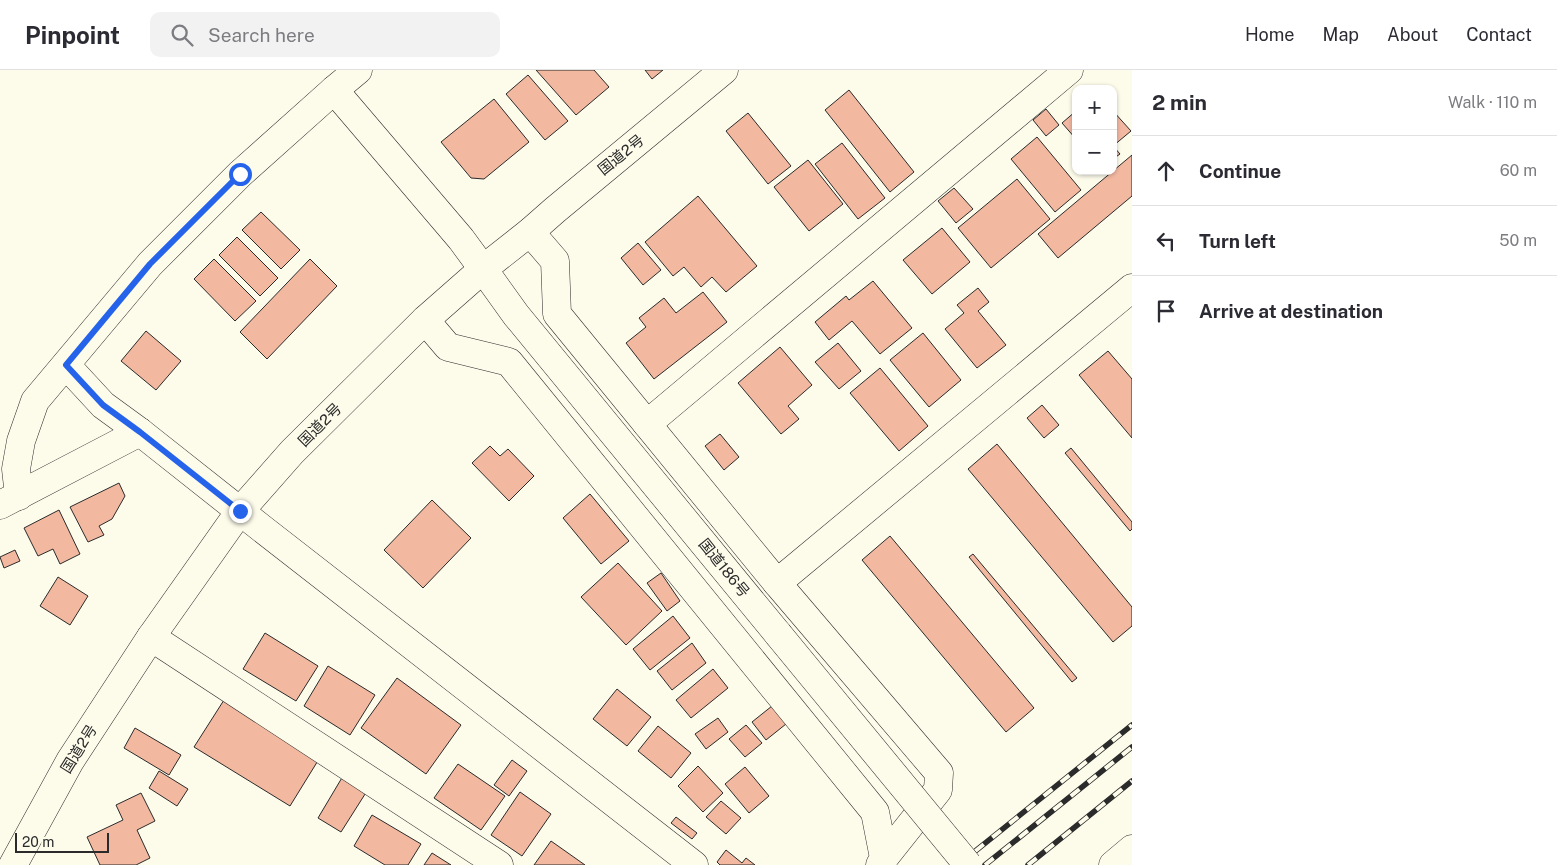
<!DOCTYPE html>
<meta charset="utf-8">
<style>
:root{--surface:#fff;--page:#f2f2f3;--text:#2b2b33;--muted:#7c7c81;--line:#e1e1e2}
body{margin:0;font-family:"Public Sans","Noto Sans JP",sans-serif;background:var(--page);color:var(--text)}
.controls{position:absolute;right:15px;top:15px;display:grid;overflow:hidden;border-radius:10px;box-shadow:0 1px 4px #0004}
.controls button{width:45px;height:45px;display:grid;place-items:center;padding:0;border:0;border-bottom:1px solid var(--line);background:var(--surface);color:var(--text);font:25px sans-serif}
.scale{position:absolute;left:15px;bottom:12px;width:94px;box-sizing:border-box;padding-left:5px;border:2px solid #2b2b2b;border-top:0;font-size:14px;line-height:18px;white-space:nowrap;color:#2b2b2b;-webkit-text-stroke:4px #fdfbea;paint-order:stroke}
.stop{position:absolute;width:15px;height:15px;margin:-11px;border:4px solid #2563eb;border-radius:50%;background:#fff}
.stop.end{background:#2563eb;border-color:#fff;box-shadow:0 1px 5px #0008}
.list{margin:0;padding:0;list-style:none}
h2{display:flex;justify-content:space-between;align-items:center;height:65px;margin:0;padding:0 20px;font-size:21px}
h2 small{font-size:16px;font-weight:400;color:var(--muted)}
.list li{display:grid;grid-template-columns:32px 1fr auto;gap:15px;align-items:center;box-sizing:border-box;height:70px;padding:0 20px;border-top:1px solid var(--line)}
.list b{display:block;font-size:19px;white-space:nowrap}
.list em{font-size:16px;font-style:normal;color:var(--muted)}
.icon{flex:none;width:28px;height:28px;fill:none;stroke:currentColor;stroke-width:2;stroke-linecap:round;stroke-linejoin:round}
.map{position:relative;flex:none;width:1132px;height:795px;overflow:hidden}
header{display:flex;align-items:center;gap:30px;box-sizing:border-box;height:70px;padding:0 25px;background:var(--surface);border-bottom:1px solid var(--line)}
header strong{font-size:24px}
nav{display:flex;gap:28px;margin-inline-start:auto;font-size:18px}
.search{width:350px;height:45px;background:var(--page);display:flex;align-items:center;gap:12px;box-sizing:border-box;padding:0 18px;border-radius:10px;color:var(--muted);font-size:19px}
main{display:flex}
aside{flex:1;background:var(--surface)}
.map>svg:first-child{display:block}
.building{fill:#f2b8a0;stroke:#2b2b2b}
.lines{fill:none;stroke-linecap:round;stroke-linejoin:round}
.minor-casing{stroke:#2b2b2b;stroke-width:29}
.highway-casing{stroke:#2b2b2b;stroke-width:29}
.minor{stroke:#fdfbea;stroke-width:28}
.highway{stroke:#fdfbea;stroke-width:28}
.rail-casing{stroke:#2b2b2b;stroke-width:5.5}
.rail{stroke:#fdfbea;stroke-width:4;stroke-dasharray:11;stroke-linecap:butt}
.highway-bridge-casing{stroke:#2b2b2b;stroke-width:29;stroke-linecap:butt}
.highway-bridge{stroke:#fdfbea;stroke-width:28}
.route{stroke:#2563eb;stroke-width:6}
.labels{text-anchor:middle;stroke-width:4;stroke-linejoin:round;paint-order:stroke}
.street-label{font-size:15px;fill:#2b2b2b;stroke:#fdfbea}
</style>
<header>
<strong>Pinpoint</strong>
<div class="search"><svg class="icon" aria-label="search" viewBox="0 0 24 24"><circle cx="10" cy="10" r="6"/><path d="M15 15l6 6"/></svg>Search here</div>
<nav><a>Home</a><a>Map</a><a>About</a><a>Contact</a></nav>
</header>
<main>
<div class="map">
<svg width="1132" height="795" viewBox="0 0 1132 795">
<rect width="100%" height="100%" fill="#fdfbea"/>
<g class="building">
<path d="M536,0H594L609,17L576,45Z"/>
<path d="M645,0H663L652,9Z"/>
<path d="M528,5L568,51L545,70L506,24Z"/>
<path d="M849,20L914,102L890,122L825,40Z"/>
<path d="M494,29L529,72L484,109L471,108L441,72Z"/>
<path d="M1046,39L1059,55L1046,66L1033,50Z"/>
<path d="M1076,41V69L1062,53Z"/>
<path d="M1113,41L1131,61L1113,76L1120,84L1113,89Z"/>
<path d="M748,43L791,96L768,114L726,61Z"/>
<path d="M1037,67L1081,120L1055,142L1011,89Z"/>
<path d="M842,73L885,128L858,149L815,94Z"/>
<path d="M1132,85V126L1058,188L1038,164Z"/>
<path d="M808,90L843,134L809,161L774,117Z"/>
<path d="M1017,109L1050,149L991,198L958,158Z"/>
<path d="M954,118L973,139L956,153L938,131Z"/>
<path d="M698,126L757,196L726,222L712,207L701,217L684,197L673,206L645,172Z"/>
<path d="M261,142L300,180L281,199L242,160Z"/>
<path d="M942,158L970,192L932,224L903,190Z"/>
<path d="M237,167L278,208L260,226L219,185Z"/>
<path d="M638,173L661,200L643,215L621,188Z"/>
<path d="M214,189L256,231L235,251L194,209Z"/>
<path d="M310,189L337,216L267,289L240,262Z"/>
<path d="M873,211L912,258L880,284L852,251L829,270L815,252L846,226L849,230Z"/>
<path d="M978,218L989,232L978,241L1006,275L977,298L945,259L964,243L957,235Z"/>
<path d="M703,222L727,252L654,309L626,273L646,257L639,248L664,228L676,243Z"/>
<path d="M146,261L181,291L156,320L121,291Z"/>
<path d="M923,263L961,310L929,337L890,290Z"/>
<path d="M838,273L861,301L839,319L815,292Z"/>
<path d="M780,277L812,315L788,336L799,349L781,364L738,313Z"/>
<path d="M1108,281L1132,309V368L1079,305Z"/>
<path d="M880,298L928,356L899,381L850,323Z"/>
<path d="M1042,335L1059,355L1044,368L1027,348Z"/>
<path d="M720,364L739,387L724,400L705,376Z"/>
<path d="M997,374L1132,537V556L1113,572L968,399Z"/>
<path d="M490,376L500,386L508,379L534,406L509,431L472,393Z"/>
<path d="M1071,378L1132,452V459L1130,461L1065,383Z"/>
<path d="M119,413L125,426L112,449L99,456L104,465L88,472L70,437Z"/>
<path d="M590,424L629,471L601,494L563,448Z"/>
<path d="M432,430L471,468L423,518L384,480Z"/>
<path d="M59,440L80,484L60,494L53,479L38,486L24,458Z"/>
<path d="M890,466L1034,638L1006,662L862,490Z"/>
<path d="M15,480L20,491L4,498L0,487Z"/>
<path d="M973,484L1077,608L1072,612L969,487Z"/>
<path d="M618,493L662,541L626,575L581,527Z"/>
<path d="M661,503L680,531L667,541L647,513Z"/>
<path d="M58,507L88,526L70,555L40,536Z"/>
<path d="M673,546L690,568L650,600L633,579Z"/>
<path d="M265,563L318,596L296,631L243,599Z"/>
<path d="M692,573L706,593L672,620L657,601Z"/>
<path d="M328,596L375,625L350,665L304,636Z"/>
<path d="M713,599L728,618L691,648L676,630Z"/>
<path d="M397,608L461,655L426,704L361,658Z"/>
<path d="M617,619L651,647L627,676L593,649Z"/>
<path d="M224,630L319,689L290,736L194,677Z"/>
<path d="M772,636L786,654L766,670L752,652Z"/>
<path d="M718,648L728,662L706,679L695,664Z"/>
<path d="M746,655L762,673L745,687L729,669Z"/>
<path d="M658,656L691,683L671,708L638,681Z"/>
<path d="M135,658L181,685L169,705L124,678Z"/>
<path d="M512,690L527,701L509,726L494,715Z"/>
<path d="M458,694L505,726L481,760L434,728Z"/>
<path d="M698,696L723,723L703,742L678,716Z"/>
<path d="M745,697L769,726L749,743L725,714Z"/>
<path d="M159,701L188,719L177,736L149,718Z"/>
<path d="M343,706L367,721L341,762L318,748Z"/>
<path d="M520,722L551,744L522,786L491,765Z"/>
<path d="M141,723L155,751L137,760L150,788L136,795H100L87,767L123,750L116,735Z"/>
<path d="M721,731L741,748L726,764L706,747Z"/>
<path d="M372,745L421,774L408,795H385L354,776Z"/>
<path d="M676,747L697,763L692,769L671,753Z"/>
<path d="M551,771L585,795H534Z"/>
<path d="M726,780L742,793L746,788L755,795H720L717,792Z"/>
<path d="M432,783L451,795H424Z"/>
</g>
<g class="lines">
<defs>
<g id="minor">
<path d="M334,20L461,169L483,199"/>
<path d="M530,162L555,191L557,244L777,513L939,703L938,720L884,788"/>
<path d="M425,250L448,277L509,292L875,742L884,788L880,795"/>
<path d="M66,295L103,335L140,362L260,457L694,795"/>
<path d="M647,354L1069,0"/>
<path d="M19,426L16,399L21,371L35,331L150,194L240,104L334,20L358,0"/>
<path d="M0,435L140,362"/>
<path d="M777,513L1132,218"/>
<path d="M151,567L499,795"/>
<path d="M1113,795L1132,779"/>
</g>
<g id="highway">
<path d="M483,199L516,245L778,564"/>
<path d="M13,795L70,691L151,567L240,441L292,382L425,250L483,199L530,162L555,140L724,0"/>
</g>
</defs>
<use href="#minor" class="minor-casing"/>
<use href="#highway" class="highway-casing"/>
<use href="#minor" class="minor"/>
<use href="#highway" class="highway"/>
<defs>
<g id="rail">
<path d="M958,795L1132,655"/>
<path d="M985,795L1132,677"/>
<path d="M1028,795L1132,711"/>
</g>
</defs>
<use href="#rail" class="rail-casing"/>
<use href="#rail" class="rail"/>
<defs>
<path id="highway-bridge" d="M778,564L968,795"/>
</defs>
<use href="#highway-bridge" class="highway-bridge-casing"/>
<use href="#highway-bridge" class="highway-bridge"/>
</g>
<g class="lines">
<path class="route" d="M240,441L140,362L103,335L66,295L150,194L240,104"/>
</g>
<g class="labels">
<g class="street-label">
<text transform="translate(621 85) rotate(-39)" y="5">国道2号</text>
<text transform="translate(320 355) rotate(-45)" y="5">国道2号</text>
<text transform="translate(724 498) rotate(51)" y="5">国道186号</text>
<text transform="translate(79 679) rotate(-58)" y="5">国道2号</text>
</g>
</g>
</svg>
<div class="controls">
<button>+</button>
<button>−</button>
</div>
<div class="scale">20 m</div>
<div class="stop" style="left:240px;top:104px"></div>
<div class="stop end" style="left:240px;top:441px"></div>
</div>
<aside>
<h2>2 min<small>Walk · 110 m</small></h2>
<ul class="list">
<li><svg class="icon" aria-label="ahead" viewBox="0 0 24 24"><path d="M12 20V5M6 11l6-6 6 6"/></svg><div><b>Continue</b></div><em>60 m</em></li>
<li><svg class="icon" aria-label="left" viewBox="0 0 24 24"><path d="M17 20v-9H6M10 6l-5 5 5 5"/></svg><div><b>Turn left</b></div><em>50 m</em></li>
<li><svg class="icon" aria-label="arrive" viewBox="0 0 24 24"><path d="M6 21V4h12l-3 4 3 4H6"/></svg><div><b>Arrive at destination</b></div></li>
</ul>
</aside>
</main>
